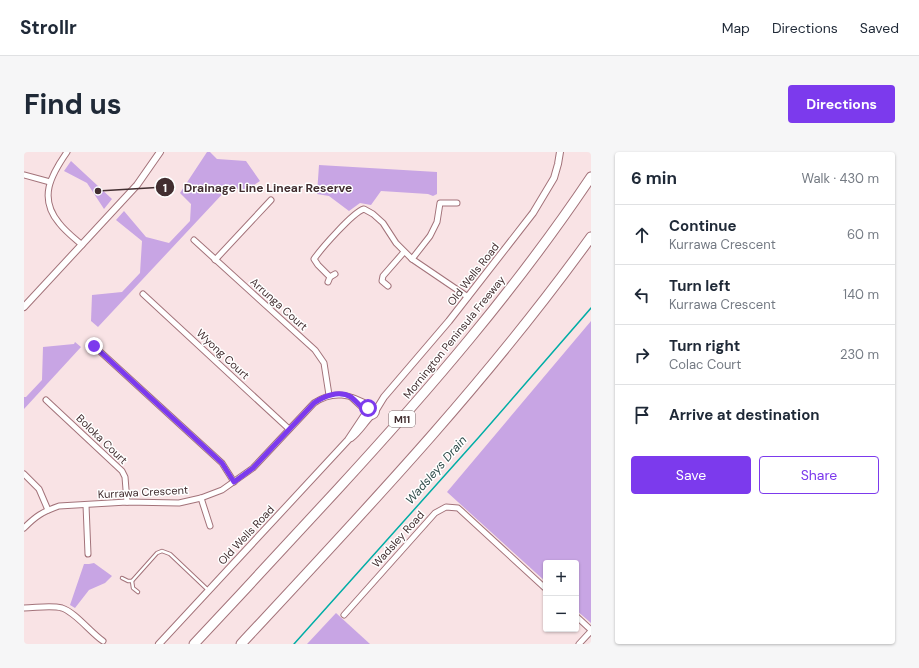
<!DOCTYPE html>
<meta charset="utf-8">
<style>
:root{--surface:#fff;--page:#f6f6f7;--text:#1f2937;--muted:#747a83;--line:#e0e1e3;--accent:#7c3aed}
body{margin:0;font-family:"DM Sans",sans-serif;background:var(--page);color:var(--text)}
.controls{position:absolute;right:12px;bottom:12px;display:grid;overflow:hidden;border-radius:4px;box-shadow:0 1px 3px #0004}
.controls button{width:36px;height:36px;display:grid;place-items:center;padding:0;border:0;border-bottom:1px solid var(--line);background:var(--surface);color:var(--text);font:20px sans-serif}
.stop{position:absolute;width:12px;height:12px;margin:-9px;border:3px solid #7c3aed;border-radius:50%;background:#fff}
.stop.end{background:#7c3aed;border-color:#fff;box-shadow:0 1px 4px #0008}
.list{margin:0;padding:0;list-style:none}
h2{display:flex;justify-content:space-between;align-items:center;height:52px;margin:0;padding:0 16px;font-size:17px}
h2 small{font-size:13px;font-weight:400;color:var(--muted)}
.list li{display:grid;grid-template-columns:26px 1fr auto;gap:12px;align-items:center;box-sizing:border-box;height:60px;padding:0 16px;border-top:1px solid var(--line)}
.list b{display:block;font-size:15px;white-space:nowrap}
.list p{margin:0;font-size:13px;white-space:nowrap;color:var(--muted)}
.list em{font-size:13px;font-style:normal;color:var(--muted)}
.actions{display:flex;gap:8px;padding:12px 16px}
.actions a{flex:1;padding:9px 0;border:1px solid var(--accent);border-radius:4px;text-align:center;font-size:14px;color:var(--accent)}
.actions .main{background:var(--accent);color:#fff}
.icon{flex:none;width:22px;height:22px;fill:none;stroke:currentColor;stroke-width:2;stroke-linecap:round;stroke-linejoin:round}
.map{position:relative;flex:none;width:567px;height:492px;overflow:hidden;border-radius:4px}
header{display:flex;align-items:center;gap:24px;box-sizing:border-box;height:56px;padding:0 20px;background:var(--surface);border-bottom:1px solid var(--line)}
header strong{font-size:19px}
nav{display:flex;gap:22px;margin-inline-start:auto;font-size:14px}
.intro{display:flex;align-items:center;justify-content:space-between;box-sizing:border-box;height:96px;padding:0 24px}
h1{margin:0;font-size:28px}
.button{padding:10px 18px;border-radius:4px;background:var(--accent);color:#fff;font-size:14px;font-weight:700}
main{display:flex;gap:24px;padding:0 24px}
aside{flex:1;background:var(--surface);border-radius:4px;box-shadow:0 1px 3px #0004}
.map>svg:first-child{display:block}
.green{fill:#c8a5e4}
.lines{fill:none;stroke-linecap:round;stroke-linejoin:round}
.stream{stroke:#01ada6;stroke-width:1.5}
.service-casing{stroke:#a3737a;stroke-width:4.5}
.minor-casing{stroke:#a3737a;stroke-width:7}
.tertiary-casing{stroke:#a3737a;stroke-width:8}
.motorway-casing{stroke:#a3737a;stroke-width:11}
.service{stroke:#fff;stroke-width:2.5}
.minor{stroke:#fff;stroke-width:5}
.tertiary{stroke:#fff;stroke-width:6}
.motorway{stroke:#fff;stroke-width:9}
.route{stroke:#7c3aed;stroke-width:5}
.labels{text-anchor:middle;stroke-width:3;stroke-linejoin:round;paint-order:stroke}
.shield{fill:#fff;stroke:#7b6d6e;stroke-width:1}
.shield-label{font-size:10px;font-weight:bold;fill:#422e30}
.street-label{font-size:11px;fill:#422e30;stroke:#fff}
.water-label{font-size:12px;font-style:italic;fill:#314e4c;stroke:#fff}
.leader{fill:none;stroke:#422e30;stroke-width:1.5}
.callout-dot{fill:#422e30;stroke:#fff;stroke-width:1.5}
.mark-label{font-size:12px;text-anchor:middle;font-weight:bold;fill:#fff}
.callout-label{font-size:12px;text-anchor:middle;font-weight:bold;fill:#422e30;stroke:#fff;stroke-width:3;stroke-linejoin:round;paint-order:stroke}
</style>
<header>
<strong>Strollr</strong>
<nav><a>Map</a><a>Directions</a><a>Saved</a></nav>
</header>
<div class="intro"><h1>Find us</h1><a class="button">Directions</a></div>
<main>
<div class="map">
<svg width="567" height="492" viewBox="0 0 567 492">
<rect width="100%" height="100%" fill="#f9e3e5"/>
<g class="green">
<path d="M183,0H186L193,7L222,9L236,29L230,33L231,38L204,36L74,175L67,169L68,143L98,140L116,121L118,89L92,68L100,59L122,85L145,91L166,69L167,52L156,41Z"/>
<path d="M47,9L88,47L80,57L63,31L40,19Z"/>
<path d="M295,13L413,20V42L409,44L404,42L357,39L347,53L336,51L325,59L305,44L293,42Z"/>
<path d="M567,169V471L552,458V411H522V430L423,340Z"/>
<path d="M51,190L57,195L0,257V245H2L18,228L19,195L50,192Z"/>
<path d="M70,411L88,424L81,431L65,438L51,456L46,453L60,412H65Z"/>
<path d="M312,461L346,492H283Z"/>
</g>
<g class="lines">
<path class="stream" d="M270,492L455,285L567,156"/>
<defs>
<g id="service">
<path d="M98,426L104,429H108L133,401L138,399L146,402L184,438"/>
<path d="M108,429L109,436L114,440"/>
</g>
<g id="minor">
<path d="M43,0C27,23 14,46 35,71C41,79 50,86 58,93"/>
<path d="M0,23L26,30"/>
<path d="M170,88L291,198L300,211L305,243"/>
<path d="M388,107L406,84L413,70L416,51H433"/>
<path d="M191,108L247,48"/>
<path d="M306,125L294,113L290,107C297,97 329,60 340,57L349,62L359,71L372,91L388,107L444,145"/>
<path d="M304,130L306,125L311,122"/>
<path d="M364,134L358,129L359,124L380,100"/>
<path d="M119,142L265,277"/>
<path d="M70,194L198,311L210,330"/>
<path d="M328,246L342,259"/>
<path d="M22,248L98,319L101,325L103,350"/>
<path d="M0,322L15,337L24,358"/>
<path d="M177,346L186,374"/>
<path d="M62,353L64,402"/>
<path d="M0,376C12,364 18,360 35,354L103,350L155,351L177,346L198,338L229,316L290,251C309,238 327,242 346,254"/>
<path d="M0,456C12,456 26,453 38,456C51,460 67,481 79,489"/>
<path d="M320,463L411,361L422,355L434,356L522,437"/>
<path d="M552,464L567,478"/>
<path d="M555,492L567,479"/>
</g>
<g id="tertiary">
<path d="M0,155L113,33L136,0"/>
<circle cx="347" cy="259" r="5"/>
<path d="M352,258L360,245L425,169L509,61L530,26L534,12L536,0"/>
<path d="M327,286C335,280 340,271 347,264"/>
<path d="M135,492L324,288L342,261"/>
</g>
<g id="motorway">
<path d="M170,492C218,441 265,390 313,338C404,239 492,137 567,25"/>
<path d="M217,492C339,361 462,231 567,85"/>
</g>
</defs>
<use href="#service" class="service-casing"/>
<use href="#minor" class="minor-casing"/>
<use href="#tertiary" class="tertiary-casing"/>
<use href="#motorway" class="motorway-casing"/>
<use href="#service" class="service"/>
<use href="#minor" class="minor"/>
<use href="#tertiary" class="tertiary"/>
<use href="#motorway" class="motorway"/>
</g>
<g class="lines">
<path class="route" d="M70,194L198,311L210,330L229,316L290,251C300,244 315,238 327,245C332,249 337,255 342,259L344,256"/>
</g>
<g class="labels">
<rect class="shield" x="365" y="259" width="26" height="16" rx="3"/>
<g class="shield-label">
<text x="378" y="271">M11</text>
</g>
<g class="street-label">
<text transform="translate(449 122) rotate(-52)" y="4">Old Wells Road</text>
<text transform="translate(255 152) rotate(42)" y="4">Arrunga Court</text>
<text transform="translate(430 185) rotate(-51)" y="4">Mornington Peninsula Freeway</text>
<text transform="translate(199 202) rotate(43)" y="4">Wyong Court</text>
<text transform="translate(78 287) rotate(44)" y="4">Boloka Court</text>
<text transform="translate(119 340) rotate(-3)" y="4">Kurrawa Crescent</text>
<text transform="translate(222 383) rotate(-47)" y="4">Old Wells Road</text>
<text transform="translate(374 387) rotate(-48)" y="4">Wadsley Road</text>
</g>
<g class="water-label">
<text transform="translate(412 318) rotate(-49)" y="4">Wadsleys Drain</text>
</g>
</g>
<path class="leader" d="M74 39L141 35"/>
<g class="callout-dot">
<circle cx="74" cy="39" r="4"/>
<circle cx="141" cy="35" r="10"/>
</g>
<g class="mark-label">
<text x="141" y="40">1</text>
</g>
<g class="callout-label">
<text x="244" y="40">Drainage Line Linear Reserve</text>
</g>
</svg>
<div class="controls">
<button>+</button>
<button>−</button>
</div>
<div class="stop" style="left:344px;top:256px"></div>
<div class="stop end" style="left:70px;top:194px"></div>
</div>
<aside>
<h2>6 min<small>Walk · 430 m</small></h2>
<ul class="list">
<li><svg class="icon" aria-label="ahead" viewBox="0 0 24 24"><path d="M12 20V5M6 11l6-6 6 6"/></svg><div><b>Continue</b><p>Kurrawa Crescent</p></div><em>60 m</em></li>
<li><svg class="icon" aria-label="left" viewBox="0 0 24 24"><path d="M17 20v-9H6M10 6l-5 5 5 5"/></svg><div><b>Turn left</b><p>Kurrawa Crescent</p></div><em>140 m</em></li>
<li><svg class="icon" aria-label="right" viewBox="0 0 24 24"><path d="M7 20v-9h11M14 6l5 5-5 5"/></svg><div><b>Turn right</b><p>Colac Court</p></div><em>230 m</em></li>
<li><svg class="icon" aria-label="arrive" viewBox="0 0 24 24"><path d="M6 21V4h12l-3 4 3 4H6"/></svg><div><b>Arrive at destination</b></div></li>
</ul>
<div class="actions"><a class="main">Save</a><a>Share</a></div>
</aside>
</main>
